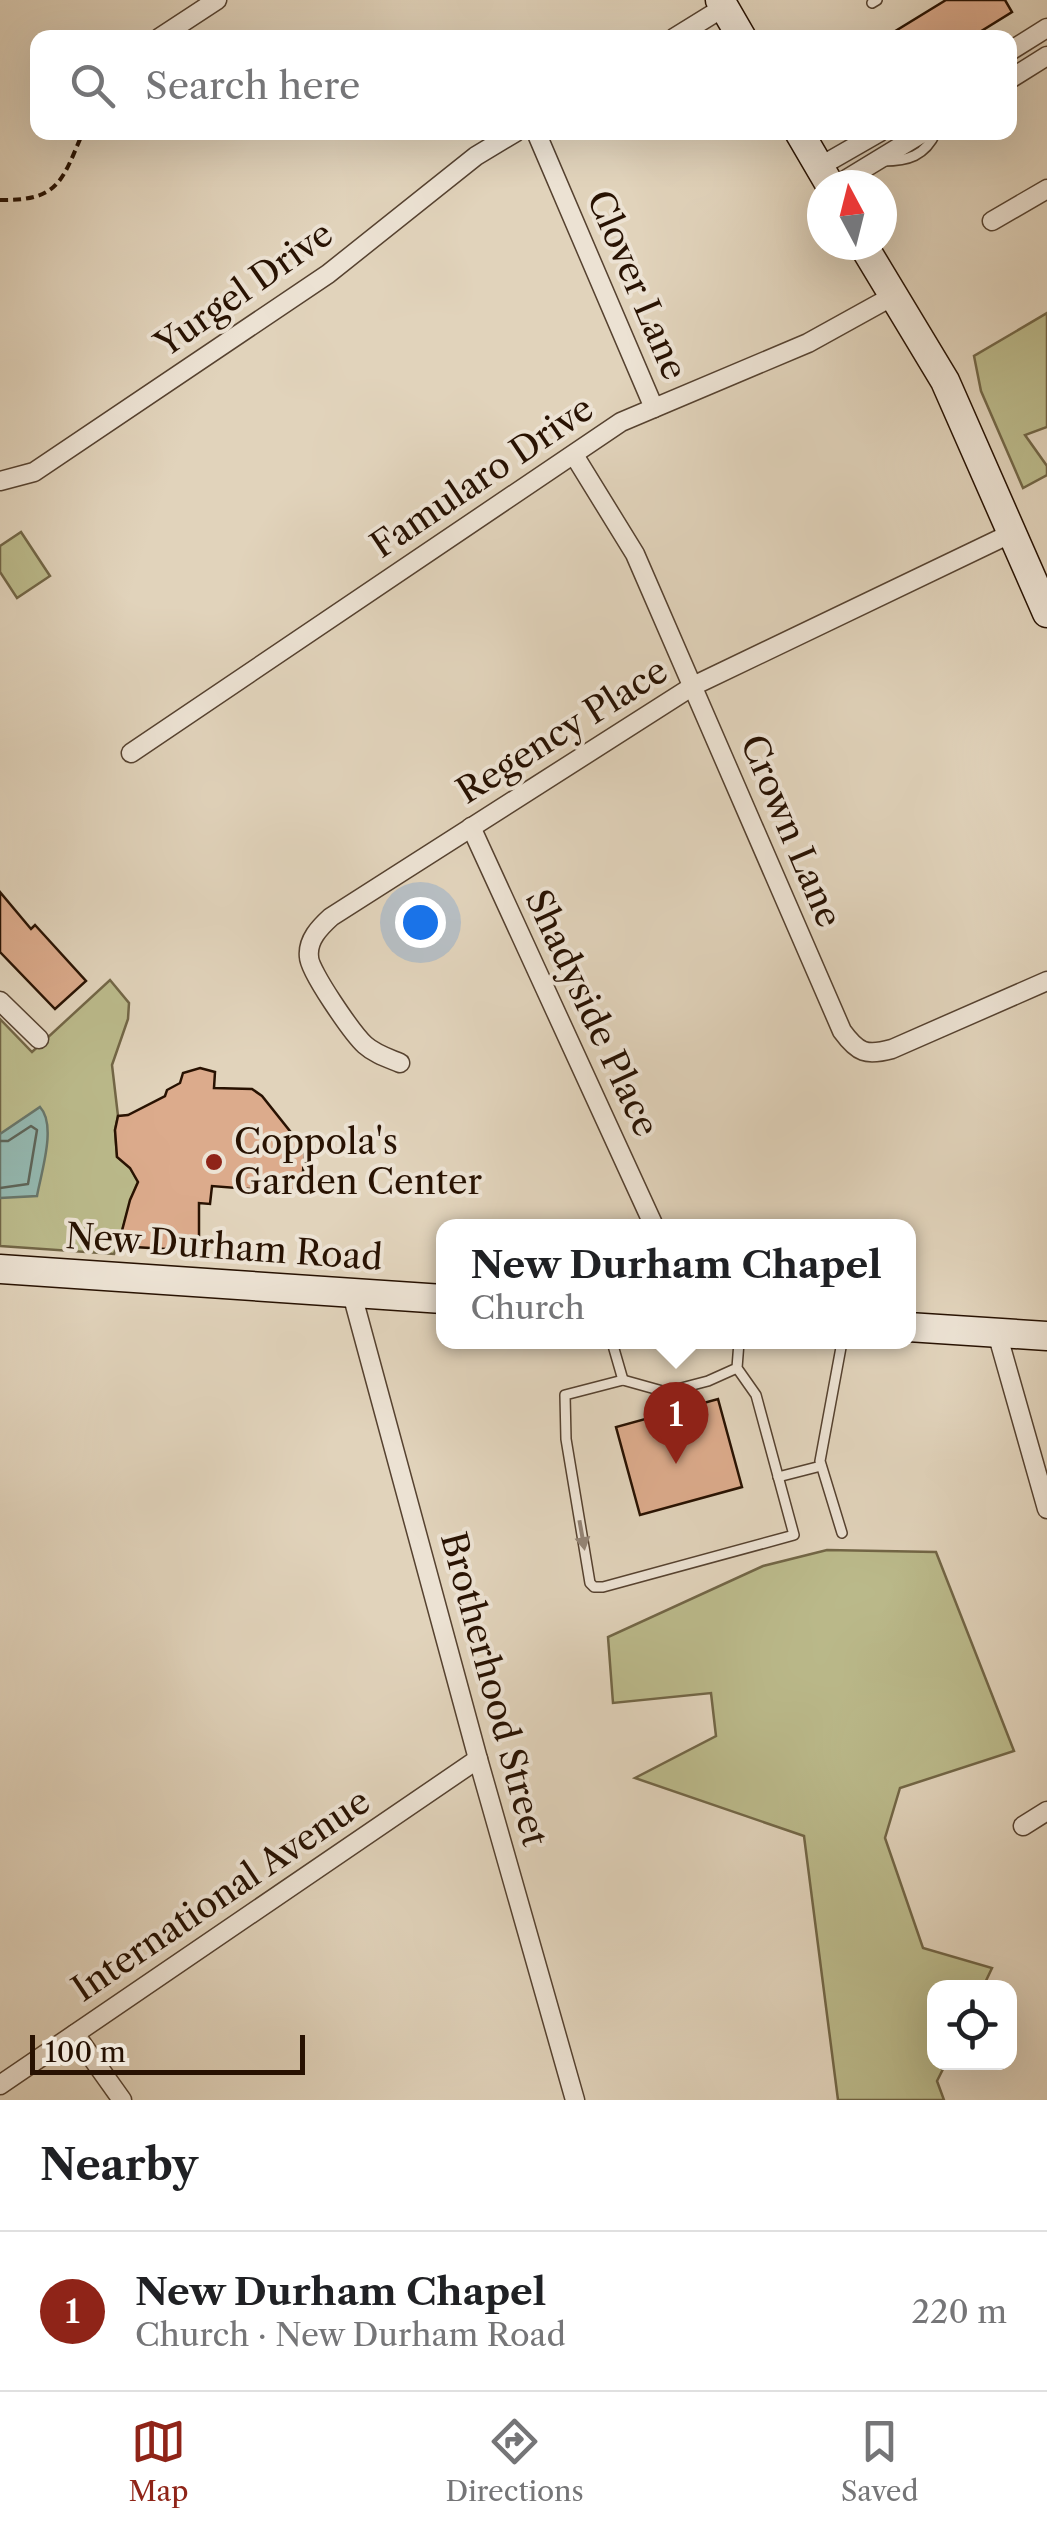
<!DOCTYPE html>
<meta charset="utf-8">
<style>
:root{--surface:#fff;--page:#f2f2f2;--text:#202124;--muted:#757577;--line:#e0e0e0;--accent:#8f2418}
body{margin:0;font-family:"Libre Caslon Text",serif;background:var(--page);color:var(--text)}
.controls{position:absolute;right:30px;bottom:30px;display:grid;overflow:hidden;border-radius:20px;box-shadow:0 10px 40px #0002}
.controls button{width:90px;height:90px;display:grid;place-items:center;padding:0;border:0;border-bottom:2px solid var(--line);background:var(--surface);color:var(--text);font:50px sans-serif}
.compass{position:absolute;left:807px;top:170px;width:90px;height:90px;border-radius:50%;background:var(--surface);box-shadow:0 10px 40px #0002;rotate:353deg}
.scale{position:absolute;left:30px;bottom:25px;width:275px;box-sizing:border-box;padding-left:10px;border:5px solid #281202;border-top:0;font-size:28px;line-height:35px;white-space:nowrap;color:#281202;-webkit-text-stroke:8px #ece2d3;paint-order:stroke}
.you{position:absolute;left:420px;top:922px;width:35px;height:35px;margin:-25px;border:8px solid #fff;border-radius:50%;background:#1a73e8;box-shadow:0 0 0 15px #1a73e833}
.badge{display:grid;place-items:center;width:65px;height:65px;border-radius:50%;background:var(--accent);color:#fff;font-size:32px;font-weight:700}
.pin{position:absolute;translate:-50% -82px;filter:drop-shadow(0 2px 5px #0008)}
.pin::after{content:'';position:absolute;top:52px;width:35px;height:30px;background:inherit;clip-path:polygon(0 0,100% 0,50% 100%)}
.popup{position:absolute;left:436px;top:1219px;width:480px;height:130px;box-sizing:border-box;display:grid;place-content:center;border-radius:20px;background:var(--surface);filter:drop-shadow(0 2px 8px #0005);font-size:32px;white-space:nowrap;color:var(--muted)}
.popup b{font-size:38px;color:var(--text)}
.popup::after{content:'';position:absolute;left:50%;top:100%;margin-left:-20px;border:20px solid transparent;border-top-color:var(--surface)}
.list{margin:0;padding:0;list-style:none}
h2{display:flex;justify-content:space-between;align-items:center;height:130px;margin:0;padding:0 40px;font-size:42px}
h2 small{font-size:32px;font-weight:400;color:var(--muted)}
.list li{display:grid;grid-template-columns:65px 1fr auto;gap:30px;align-items:center;box-sizing:border-box;height:160px;padding:0 40px;border-top:2px solid var(--line)}
.list b{display:block;font-size:38px;white-space:nowrap}
.list p{margin:0;font-size:32px;white-space:nowrap;color:var(--muted)}
.list em{font-size:32px;font-style:normal;color:var(--muted)}
.icon{flex:none;width:55px;height:55px;fill:none;stroke:currentColor;stroke-width:2;stroke-linecap:round;stroke-linejoin:round}
.map{position:relative;flex:none;width:1047px;height:2100px;overflow:hidden}
.search{position:absolute;background:var(--surface);box-shadow:0 10px 40px #0002;left:30px;right:30px;top:30px;height:110px;display:flex;align-items:center;gap:25px;box-sizing:border-box;padding:0 35px;border-radius:20px;color:var(--muted);font-size:38px}
.sheet{height:290px;background:var(--surface)}
nav{display:flex;justify-content:space-around;align-items:center;box-sizing:border-box;height:140px;border-top:2px solid var(--line);background:var(--surface);font-size:28px;color:var(--muted)}
nav a{display:grid;justify-items:center;gap:5px}
nav .on{color:var(--accent)}
.map>svg:first-child{display:block}
.green{fill:#bbba8b;stroke:#726646;stroke-width:2.5}
.water{fill:#94b8b0;stroke:#69766a;stroke-width:2.5}
.lines{fill:none;stroke-linecap:round;stroke-linejoin:round}
.shore{stroke:#5e6559;stroke-width:2.5}
.building{fill:#dcab8c;stroke:#281202;stroke-width:2.5}
.lane-casing{stroke:#564230;stroke-width:12}
.street-casing{stroke:#564230;stroke-width:21}
.secondary-casing{stroke:#281202;stroke-width:31}
.path{stroke:#281202;stroke-width:4;stroke-dasharray:8 5;stroke-linecap:butt}
.lane{stroke:#ece2d3;stroke-width:9}
.street{stroke:#ece2d3;stroke-width:18}
.secondary{stroke:#ece2d3;stroke-width:28}
.oneway{fill:#948475}
.poi-dot{fill:#8f2418;stroke:#ece2d3;stroke-width:4}
.labels{text-anchor:middle;stroke-width:8;stroke-linejoin:round;paint-order:stroke}
.street-label{font-size:35px;fill:#281202;stroke:#ece2d3}
.poi-label{font-size:35px;fill:#281202;stroke:#ece2d3;text-anchor:start}
</style>
<div class="map">
<svg width="1047" height="2100" viewBox="0 0 1047 2100">
<rect width="100%" height="100%" fill="#e1d3bb"/>
<filter id="stains"><feTurbulence type="fractalNoise" baseFrequency=".002" numOctaves="4"/><feColorMatrix values="0 0 0 0 .2 0 0 0 0 .09 0 0 0 0 .02 0 0 0 .5 -.17"/></filter>
<radialGradient id="worn" r=".72"><stop offset=".6" stop-color="#630" stop-opacity="0"/><stop offset="1" stop-color="#630" stop-opacity=".3"/></radialGradient>
<g class="green">
<path d="M1047,313V427L1025,435L1047,466V475L1023,488L981,391L974,356Z"/>
<path d="M21,532L50,576L17,598L0,572V546Z"/>
<path d="M110,980L129,1003L128,1019L112,1065L118,1116L115,1130L117,1157L130,1168L138,1182C127,1206 124,1231 114,1254L0,1246V1019L32,1052Z"/>
<path d="M827,1550L936,1552L1014,1751L900,1788L885,1838L923,1948L992,1968L983,1987L934,1988V2062L946,2063L937,2081L944,2100H838L804,1836L635,1778L716,1736L711,1693L613,1703L608,1637L763,1566Z"/>
</g>
<path class="water" d="M40,1107C57,1125 41,1173 37,1196L0,1198V1134Z"/>
<g class="lines">
<path class="shore" d="M0,1141H8L31,1126L37,1130L28,1184L0,1188"/>
</g>
<g class="building">
<path d="M946,0H1005L1012,12L970,38H884Z"/>
<path d="M0,892L31,929L35,925L86,981L55,1009L0,952Z"/>
<path d="M200,1068L215,1072L214,1088L252,1089L262,1096L305,1150L301,1193L212,1186L210,1204L199,1203V1251L118,1246L130,1200L138,1182L130,1168L117,1157L115,1130L118,1116L128,1115L165,1096L167,1090L180,1083L183,1073Z"/>
<path d="M718,1399L742,1487L640,1515L616,1427Z"/>
</g>
<g class="lines">
<defs>
<g id="lane">
<path d="M872,3L877,0"/>
<path d="M883,161C908,161 925,156 936,132"/>
<path d="M612,1342L623,1380"/>
<path d="M842,1342L820,1461L842,1533"/>
<path d="M737,1368L708,1381L666,1392L623,1380L565,1395L566,1439L590,1583L594,1587H603L794,1535L756,1395L737,1368L739,1342"/>
<path d="M778,1477L821,1466"/>
</g>
<g id="street">
<path d="M159,38L217,0"/>
<path d="M674,38L724,7"/>
<path d="M1010,51L1047,28"/>
<path d="M1010,79L1047,56"/>
<path d="M536,132L654,408"/>
<path d="M819,167L880,132"/>
<path d="M837,185L924,132"/>
<path d="M992,221L1047,189"/>
<path d="M574,455L635,554L842,1031C858,1053 866,1056 892,1049L1047,981"/>
<path d="M0,481L34,472L328,274L476,156L516,132"/>
<path d="M131,753L621,422L808,343L893,296"/>
<path d="M471,827L654,1226"/>
<path d="M0,1001L39,1039"/>
<path d="M400,1063C388,1058 375,1054 365,1045C353,1034 309,971 309,957C307,940 320,927 331,917L693,686L1012,533"/>
<path d="M352,1294L478,1759L575,2100"/>
<path d="M997,1333L1047,1509"/>
<path d="M1023,1826L1047,1811"/>
<path d="M75,2034L122,2100"/>
<path d="M0,2085L478,1759"/>
</g>
<g id="secondary">
<path d="M720,0L742,38"/>
<path d="M799,132L830,185"/>
<path d="M863,245L945,381L1047,613"/>
<path d="M0,1269L443,1299"/>
<path d="M908,1327L1047,1336"/>
</g>
</defs>
<use href="#lane" class="lane-casing"/>
<use href="#street" class="street-casing"/>
<use href="#secondary" class="secondary-casing"/>
<path class="path" d="M0,200C59,201 62,181 83,132"/>
<use href="#lane" class="lane"/>
<use href="#street" class="street"/>
<use href="#secondary" class="secondary"/>
</g>
<defs><path id="oneway-solid" d="M-6-.8H1V-3.2L6.5 0L1 3.2V.8H-6Z" transform="scale(2.5)"/></defs>
<use class="oneway" href="#oneway-solid" transform="translate(582 1535) rotate(80)"/>
<circle class="poi-dot" cx="214" cy="1162" r="10"/>
<g class="labels">
<g class="street-label">
<text transform="translate(637 285) rotate(67)" y="12">Clover Lane</text>
<text transform="translate(244 289) rotate(-35)" y="12">Yurgel Drive</text>
<text transform="translate(482 477) rotate(-34)" y="12">Famularo Drive</text>
<text transform="translate(562 731) rotate(-32)" y="12">Regency Place</text>
<text transform="translate(791 831) rotate(67)" y="12">Crown Lane</text>
<text transform="translate(592 1013) rotate(65)" y="12">Shadyside Place</text>
<text transform="translate(224 1247) rotate(4)" y="12">New Durham Road</text>
<text transform="translate(494 1689) rotate(75)" y="12">Brotherhood Street</text>
<text transform="translate(221 1895) rotate(-34)" y="12">International Avenue</text>
</g>
<g class="poi-label">
<text x="234" y="1154">Coppola's<tspan x="234" dy="40">Garden Center</tspan></text>
</g>
</g>
<rect width="100%" height="100%" filter="url(#stains)"/>
<rect width="100%" height="100%" fill="url(#worn)"/>
</svg>
<div class="controls">
<button><svg class="icon" aria-label="locate" viewBox="0 0 24 24"><circle cx="12" cy="12" r="6"/><path d="M12 2v4M12 18v4M2 12h4M18 12h4"/></svg></button>
</div>
<svg class="compass" viewBox="-18 -18 36 36"><path d="M0-13l5 13h-10z" fill="#e53935"/><path d="M0 13l5-13h-10z" fill="#757577"/></svg>
<div class="scale">100 m</div>
<div class="you"></div>
<div class="pin badge" style="left:676px;top:1464px">1</div>
<div class="popup"><b>New Durham Chapel</b>Church</div>
<div class="search"><svg class="icon" aria-label="search" viewBox="0 0 24 24"><circle cx="10" cy="10" r="6"/><path d="M15 15l6 6"/></svg>Search here</div>
</div>
<section class="sheet">
<h2>Nearby<small></small></h2>
<ul class="list">
<li><span class="badge">1</span><div><b>New Durham Chapel</b><p>Church · New Durham Road</p></div><em>220 m</em></li>
</ul>
</section>
<nav>
<a class="on"><svg class="icon" aria-label="map" viewBox="0 0 24 24"><path d="M3 6l6-2 6 2 6-2v14l-6 2-6-2-6 2zM9 4v14M15 6v14"/></svg>Map</a>
<a><svg class="icon" aria-label="directions" viewBox="0 0 24 24"><path d="M12 3l9 9-9 9-9-9zM9 14v-3h6M13 9l2 2-2 2"/></svg>Directions</a>
<a><svg class="icon" aria-label="saved" viewBox="0 0 24 24"><path d="M7 4h10v16l-5-4-5 4z"/></svg>Saved</a>
</nav>
